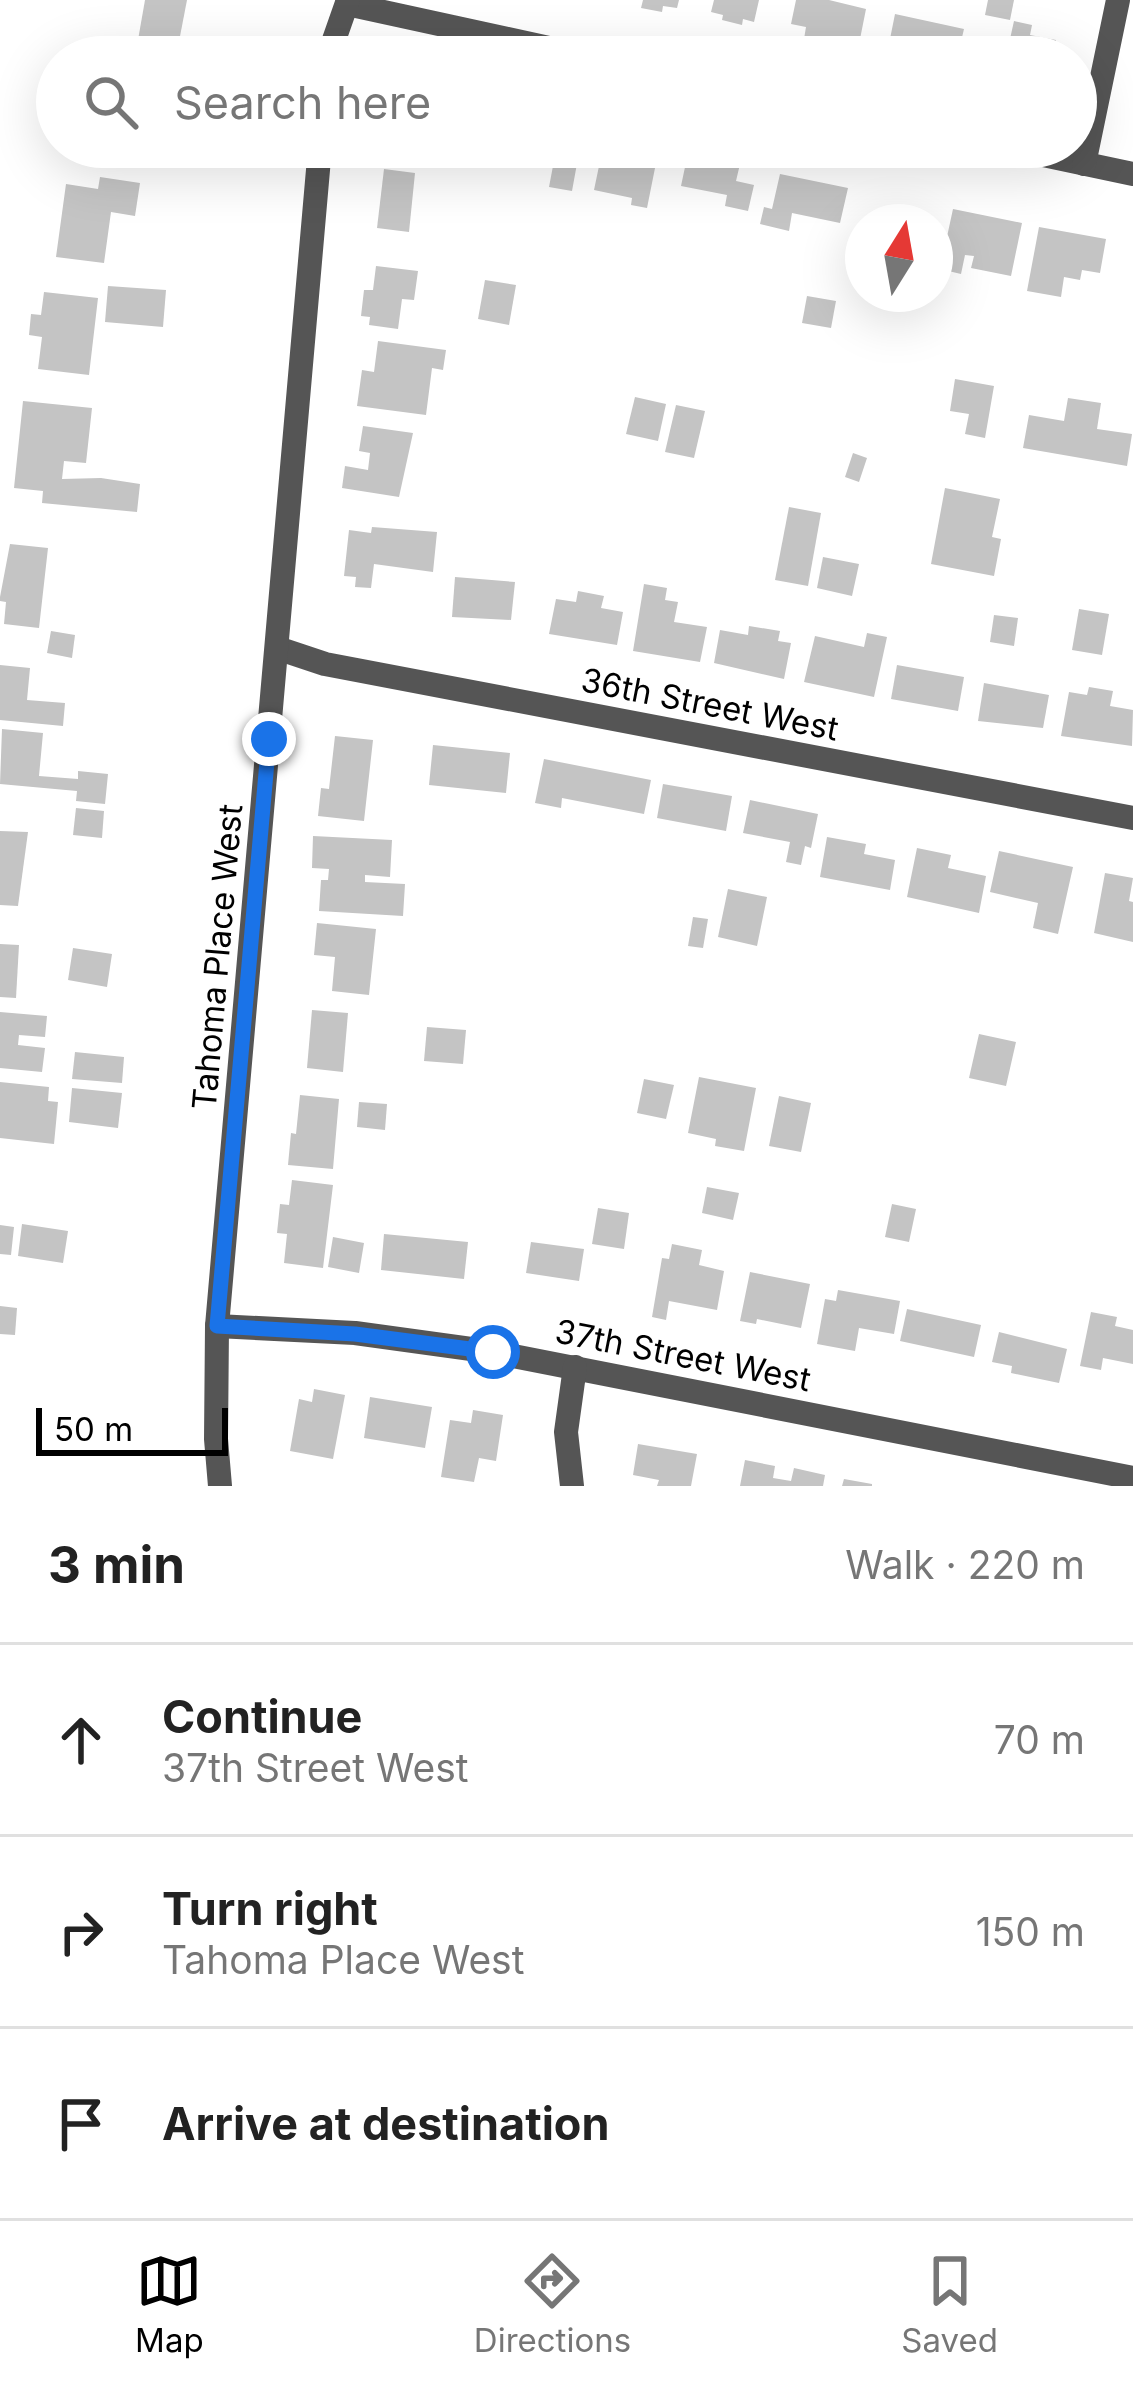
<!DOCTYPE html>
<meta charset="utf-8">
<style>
:root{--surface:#fff;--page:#f2f2f2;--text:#222;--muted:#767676;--line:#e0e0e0;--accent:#000}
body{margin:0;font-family:Inter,sans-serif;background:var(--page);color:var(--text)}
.compass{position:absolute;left:845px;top:204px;width:108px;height:108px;border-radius:50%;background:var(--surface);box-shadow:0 12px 48px #0002;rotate:11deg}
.scale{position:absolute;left:36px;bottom:30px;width:192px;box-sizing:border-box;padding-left:12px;border:6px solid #000;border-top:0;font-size:33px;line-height:42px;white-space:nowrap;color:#000;-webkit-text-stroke:9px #fff;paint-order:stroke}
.stop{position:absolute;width:36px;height:36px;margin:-27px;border:9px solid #1a73e8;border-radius:50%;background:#fff}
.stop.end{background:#1a73e8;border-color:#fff;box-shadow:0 3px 12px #0008}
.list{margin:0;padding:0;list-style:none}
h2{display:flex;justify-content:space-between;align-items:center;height:156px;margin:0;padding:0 48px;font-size:51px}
h2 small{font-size:39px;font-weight:400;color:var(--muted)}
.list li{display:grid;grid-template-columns:78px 1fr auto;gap:36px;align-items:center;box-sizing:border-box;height:192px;padding:0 48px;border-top:3px solid var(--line)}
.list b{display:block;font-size:45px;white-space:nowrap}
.list p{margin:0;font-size:39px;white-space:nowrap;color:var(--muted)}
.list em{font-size:39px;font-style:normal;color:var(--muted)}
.icon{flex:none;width:66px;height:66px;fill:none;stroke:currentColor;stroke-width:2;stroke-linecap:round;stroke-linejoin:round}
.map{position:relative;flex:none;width:1133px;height:1486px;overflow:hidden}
.search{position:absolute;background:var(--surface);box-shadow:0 12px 48px #0002;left:36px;right:36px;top:36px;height:132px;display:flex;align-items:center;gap:30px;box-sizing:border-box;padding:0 42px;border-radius:66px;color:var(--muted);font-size:45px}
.sheet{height:732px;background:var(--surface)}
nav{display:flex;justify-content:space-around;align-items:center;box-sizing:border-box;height:168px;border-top:3px solid var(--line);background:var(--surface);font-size:33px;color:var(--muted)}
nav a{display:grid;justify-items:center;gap:6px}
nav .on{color:var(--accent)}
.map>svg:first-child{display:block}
.building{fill:#c4c4c4}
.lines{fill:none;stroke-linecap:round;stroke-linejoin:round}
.minor{stroke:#555;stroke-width:24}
.route{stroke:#1a73e8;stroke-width:15}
.labels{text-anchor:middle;stroke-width:12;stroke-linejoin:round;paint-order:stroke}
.street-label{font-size:33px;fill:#000;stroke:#fff}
</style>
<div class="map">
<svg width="1133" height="1486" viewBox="0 0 1133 1486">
<rect width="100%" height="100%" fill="#fff"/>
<g class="building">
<path d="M145,0H187L176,57H135Z"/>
<path d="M643,0H679L677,8L663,6L662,12L641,8Z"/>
<path d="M714,0H759L754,22L743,19L742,25L722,20L723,15L711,12Z"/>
<path d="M796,0H829L866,9L859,44L823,36L822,43L804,39L806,27L791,24Z"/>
<path d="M988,0H1014L1010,20L985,15Z"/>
<path d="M895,14L964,29L959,50L942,47L940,57H918L888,49Z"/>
<path d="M1014,21L1032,25L1030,35L1056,40L1053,57H1006Z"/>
<path d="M96,147H179L178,159L95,157Z"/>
<path d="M527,147H580L572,191L549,187L553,166L524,161Z"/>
<path d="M603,147L659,148L647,208L631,205L632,198L594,190Z"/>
<path d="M688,153L740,164L736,181L754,185L748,211L725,206L727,195L681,186Z"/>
<path d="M384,169L415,173L409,232L377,228Z"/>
<path d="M780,174L848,188L840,223L792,213L789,231L760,224L764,207L772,209Z"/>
<path d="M100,177L140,183L135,216L111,212L104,263L56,257L66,184L98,189Z"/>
<path d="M953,209L1022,223L1011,276L971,268L974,256L965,255L961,274L940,269Z"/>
<path d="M1039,227L1106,239L1100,273L1082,270L1080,280L1064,277L1061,297L1027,291Z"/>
<path d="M376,266L418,271L414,300L402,299L398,329L369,325L370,317L361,316L364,290H373Z"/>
<path d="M485,280L516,285L509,325L478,319Z"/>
<path d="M108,286L166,290L163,327L105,322Z"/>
<path d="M44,292L98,298L89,375L38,369L42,337L29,335L31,314L41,315Z"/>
<path d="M807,296L836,301L831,328L802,323Z"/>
<path d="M378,341L446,350L443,370L432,368L426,415L357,406L362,370L374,372Z"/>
<path d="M955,379L994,386L985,438L965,434L969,414L950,411Z"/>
<path d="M635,397L666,404L658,441L626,434Z"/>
<path d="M1068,398L1101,403L1097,429L1132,434L1127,466L1023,448L1029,415L1064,421Z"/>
<path d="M23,401L92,408L86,463L64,461L62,479L101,478L140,484L137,512L42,503L43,491L14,488Z"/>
<path d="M676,405L705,411L694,458L665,452Z"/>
<path d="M363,426L413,433L399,497L342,488L345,466L368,470L370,453L359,451Z"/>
<path d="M853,453L867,458L859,482L845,477Z"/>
<path d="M945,488L1000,499L992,537L1001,539L994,576L931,564Z"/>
<path d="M789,507L821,513L808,586L775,580Z"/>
<path d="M372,527L437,532L433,572L374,564L371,588L355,587L356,577L344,576L349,530L371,533Z"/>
<path d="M10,544L48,548L39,628L4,624L6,602L0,601V597Z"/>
<path d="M823,557L859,564L852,596L817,588Z"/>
<path d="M455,577L515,582L511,620L452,617Z"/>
<path d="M644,584L667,588L665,600L678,602L674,622L707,627L700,662L633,651Z"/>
<path d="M578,591L604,596L601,608L623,612L617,645L549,634L556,599L576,602Z"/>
<path d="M1079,609L1109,614L1102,655L1072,650Z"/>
<path d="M994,615L1018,618L1014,646L990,642Z"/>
<path d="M749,626L780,631L778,641L791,643L784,679L714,663L720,630L748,635Z"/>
<path d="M51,631L75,635L72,658L47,653Z"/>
<path d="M867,633L887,637L874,697L804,682L815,636L864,647Z"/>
<path d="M0,665L30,668L27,700L65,703L63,726L0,720Z"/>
<path d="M897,665L964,677L958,711L891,699Z"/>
<path d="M984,683L1049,695L1043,728L978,721Z"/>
<path d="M1089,687L1113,691L1110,706L1133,710L1132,746L1061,736L1069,692L1087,695Z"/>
<path d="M2,729L43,733L39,776L78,779V771L108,774L105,804L76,801L77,791L0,784Z"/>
<path d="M335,736L373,740L364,821L318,816L321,788L329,789Z"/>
<path d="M433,745L510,753L506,793L429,785Z"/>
<path d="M544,759L651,780L644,814L562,798L561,808L535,803Z"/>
<path d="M663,784L732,796L726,831L657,818Z"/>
<path d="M750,800L818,814L811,848L805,846L801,865L786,862L790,842L743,833Z"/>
<path d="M76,808L104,811L102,838L73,835Z"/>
<path d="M0,831L28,832L18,906L0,905Z"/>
<path d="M313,836L392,840L390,877L365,875V882L405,884L403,916L319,911L321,880H328L329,869L312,868Z"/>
<path d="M827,837L866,844L864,854L895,860L890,890L820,877Z"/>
<path d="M917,848L951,855L948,868L986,876L979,913L907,897Z"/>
<path d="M999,851L1073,867L1058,934L1033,928L1038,903L990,892Z"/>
<path d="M1105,873L1133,878L1129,901L1133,902V942L1094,933Z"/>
<path d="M728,889L767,897L757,946L718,937Z"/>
<path d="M693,917L708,919L703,948L688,946Z"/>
<path d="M317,923L376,929L369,995L332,991L335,957L314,955Z"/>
<path d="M0,944L19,945L16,998L0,997Z"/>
<path d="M73,948L112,954L107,987L68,980Z"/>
<path d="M312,1010L348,1013L343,1072L307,1068Z"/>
<path d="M0,1012L47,1016L45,1037L19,1035L18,1045L45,1048L42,1072L0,1068Z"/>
<path d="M427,1027L466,1030L463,1064L424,1061Z"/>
<path d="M979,1034L1016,1042L1006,1086L969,1078Z"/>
<path d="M75,1052L124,1057L122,1083L72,1079Z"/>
<path d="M699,1077L756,1088L744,1151L715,1146L716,1139L688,1133Z"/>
<path d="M644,1079L674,1085L666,1119L637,1113Z"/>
<path d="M0,1082L49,1087L48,1101L58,1102L54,1144L0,1138Z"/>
<path d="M72,1088L122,1093L118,1128L69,1122Z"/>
<path d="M300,1095L339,1099L333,1169L288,1165L291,1133L296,1134Z"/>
<path d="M779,1096L811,1103L801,1152L769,1146Z"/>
<path d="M359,1102L387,1104L385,1130L357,1127Z"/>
<path d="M292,1180L333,1185L323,1268L284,1263L287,1234L277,1233L280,1204L289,1205Z"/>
<path d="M707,1187L739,1193L733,1220L702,1213Z"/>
<path d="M892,1204L916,1209L909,1242L885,1237Z"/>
<path d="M598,1208L629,1213L624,1249L592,1244Z"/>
<path d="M22,1224L68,1231L63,1263L18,1256Z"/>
<path d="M0,1225L14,1227L11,1255L0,1254Z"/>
<path d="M384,1234L468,1242L464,1279L381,1270Z"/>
<path d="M333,1237L364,1243L359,1273L328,1267Z"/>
<path d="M531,1242L584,1249L579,1281L526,1273Z"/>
<path d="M672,1244L702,1250L699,1265L724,1271L717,1310L669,1301L666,1320L652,1317L662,1258L669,1259Z"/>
<path d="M750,1272L810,1284L801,1328L757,1319L756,1324L740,1321Z"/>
<path d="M838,1290L900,1301L894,1334L859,1328L855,1351L817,1344L825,1299L836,1301Z"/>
<path d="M0,1306L17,1308L15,1335L0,1334Z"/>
<path d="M907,1309L981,1325L974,1357L900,1341Z"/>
<path d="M1091,1312L1117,1317L1115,1326L1133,1330V1364L1103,1358L1101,1370L1080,1366Z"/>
<path d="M999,1332L1067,1349L1059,1383L1011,1373L1012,1366L992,1362Z"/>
<path d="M314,1389L345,1395L333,1459L290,1451L299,1399L312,1402Z"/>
<path d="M370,1397L432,1407L425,1448L364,1438Z"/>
<path d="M473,1410L503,1415L496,1461L479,1458L474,1482L441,1477L450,1420L471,1423Z"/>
<path d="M638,1444L697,1454L691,1486H657L659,1480L633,1475Z"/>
<path d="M745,1460L775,1466L773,1478L791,1481L794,1468L825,1475L823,1486H740Z"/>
<path d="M844,1479L872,1484V1486H842Z"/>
</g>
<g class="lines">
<g class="minor">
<path d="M347,4L590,57"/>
<path d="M328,57L348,0"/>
<path d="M1005,147L1133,174"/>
<path d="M1084,164L1118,0"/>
<path d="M277,648L325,664L1133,818"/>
<path d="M217,1326L355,1333L493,1352L1133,1478"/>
<path d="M220,1486L216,1439L217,1326L320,147"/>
<path d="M572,1486L566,1432L575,1367"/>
</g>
</g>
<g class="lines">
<path class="route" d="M269,739L217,1326L355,1334L493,1352"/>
</g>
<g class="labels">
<g class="street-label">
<text transform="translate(710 704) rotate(11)" y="12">36th Street West</text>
<text transform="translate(217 957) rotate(-85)" y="12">Tahoma Place West</text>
<text transform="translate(683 1355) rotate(11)" y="12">37th Street West</text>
</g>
</g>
</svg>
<svg class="compass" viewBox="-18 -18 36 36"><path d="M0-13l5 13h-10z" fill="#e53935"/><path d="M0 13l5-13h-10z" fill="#767676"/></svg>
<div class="scale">50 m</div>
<div class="stop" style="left:493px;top:1352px"></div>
<div class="stop end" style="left:269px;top:739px"></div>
<div class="search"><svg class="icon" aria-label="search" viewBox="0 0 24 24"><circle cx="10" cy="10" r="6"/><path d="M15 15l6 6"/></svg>Search here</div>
</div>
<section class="sheet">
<h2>3 min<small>Walk · 220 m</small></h2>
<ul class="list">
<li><svg class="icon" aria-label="ahead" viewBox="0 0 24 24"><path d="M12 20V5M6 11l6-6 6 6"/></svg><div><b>Continue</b><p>37th Street West</p></div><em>70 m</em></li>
<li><svg class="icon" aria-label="right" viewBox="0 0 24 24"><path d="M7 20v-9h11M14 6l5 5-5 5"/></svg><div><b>Turn right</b><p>Tahoma Place West</p></div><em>150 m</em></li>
<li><svg class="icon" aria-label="arrive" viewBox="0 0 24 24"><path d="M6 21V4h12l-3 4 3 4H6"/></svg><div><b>Arrive at destination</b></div></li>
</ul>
</section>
<nav>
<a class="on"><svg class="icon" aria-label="map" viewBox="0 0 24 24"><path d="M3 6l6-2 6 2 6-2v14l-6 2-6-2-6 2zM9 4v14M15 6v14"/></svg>Map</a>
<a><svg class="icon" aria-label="directions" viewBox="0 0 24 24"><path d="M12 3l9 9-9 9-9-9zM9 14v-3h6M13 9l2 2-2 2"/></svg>Directions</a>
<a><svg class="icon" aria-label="saved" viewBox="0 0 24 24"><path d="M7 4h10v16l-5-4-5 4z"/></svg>Saved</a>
</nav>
